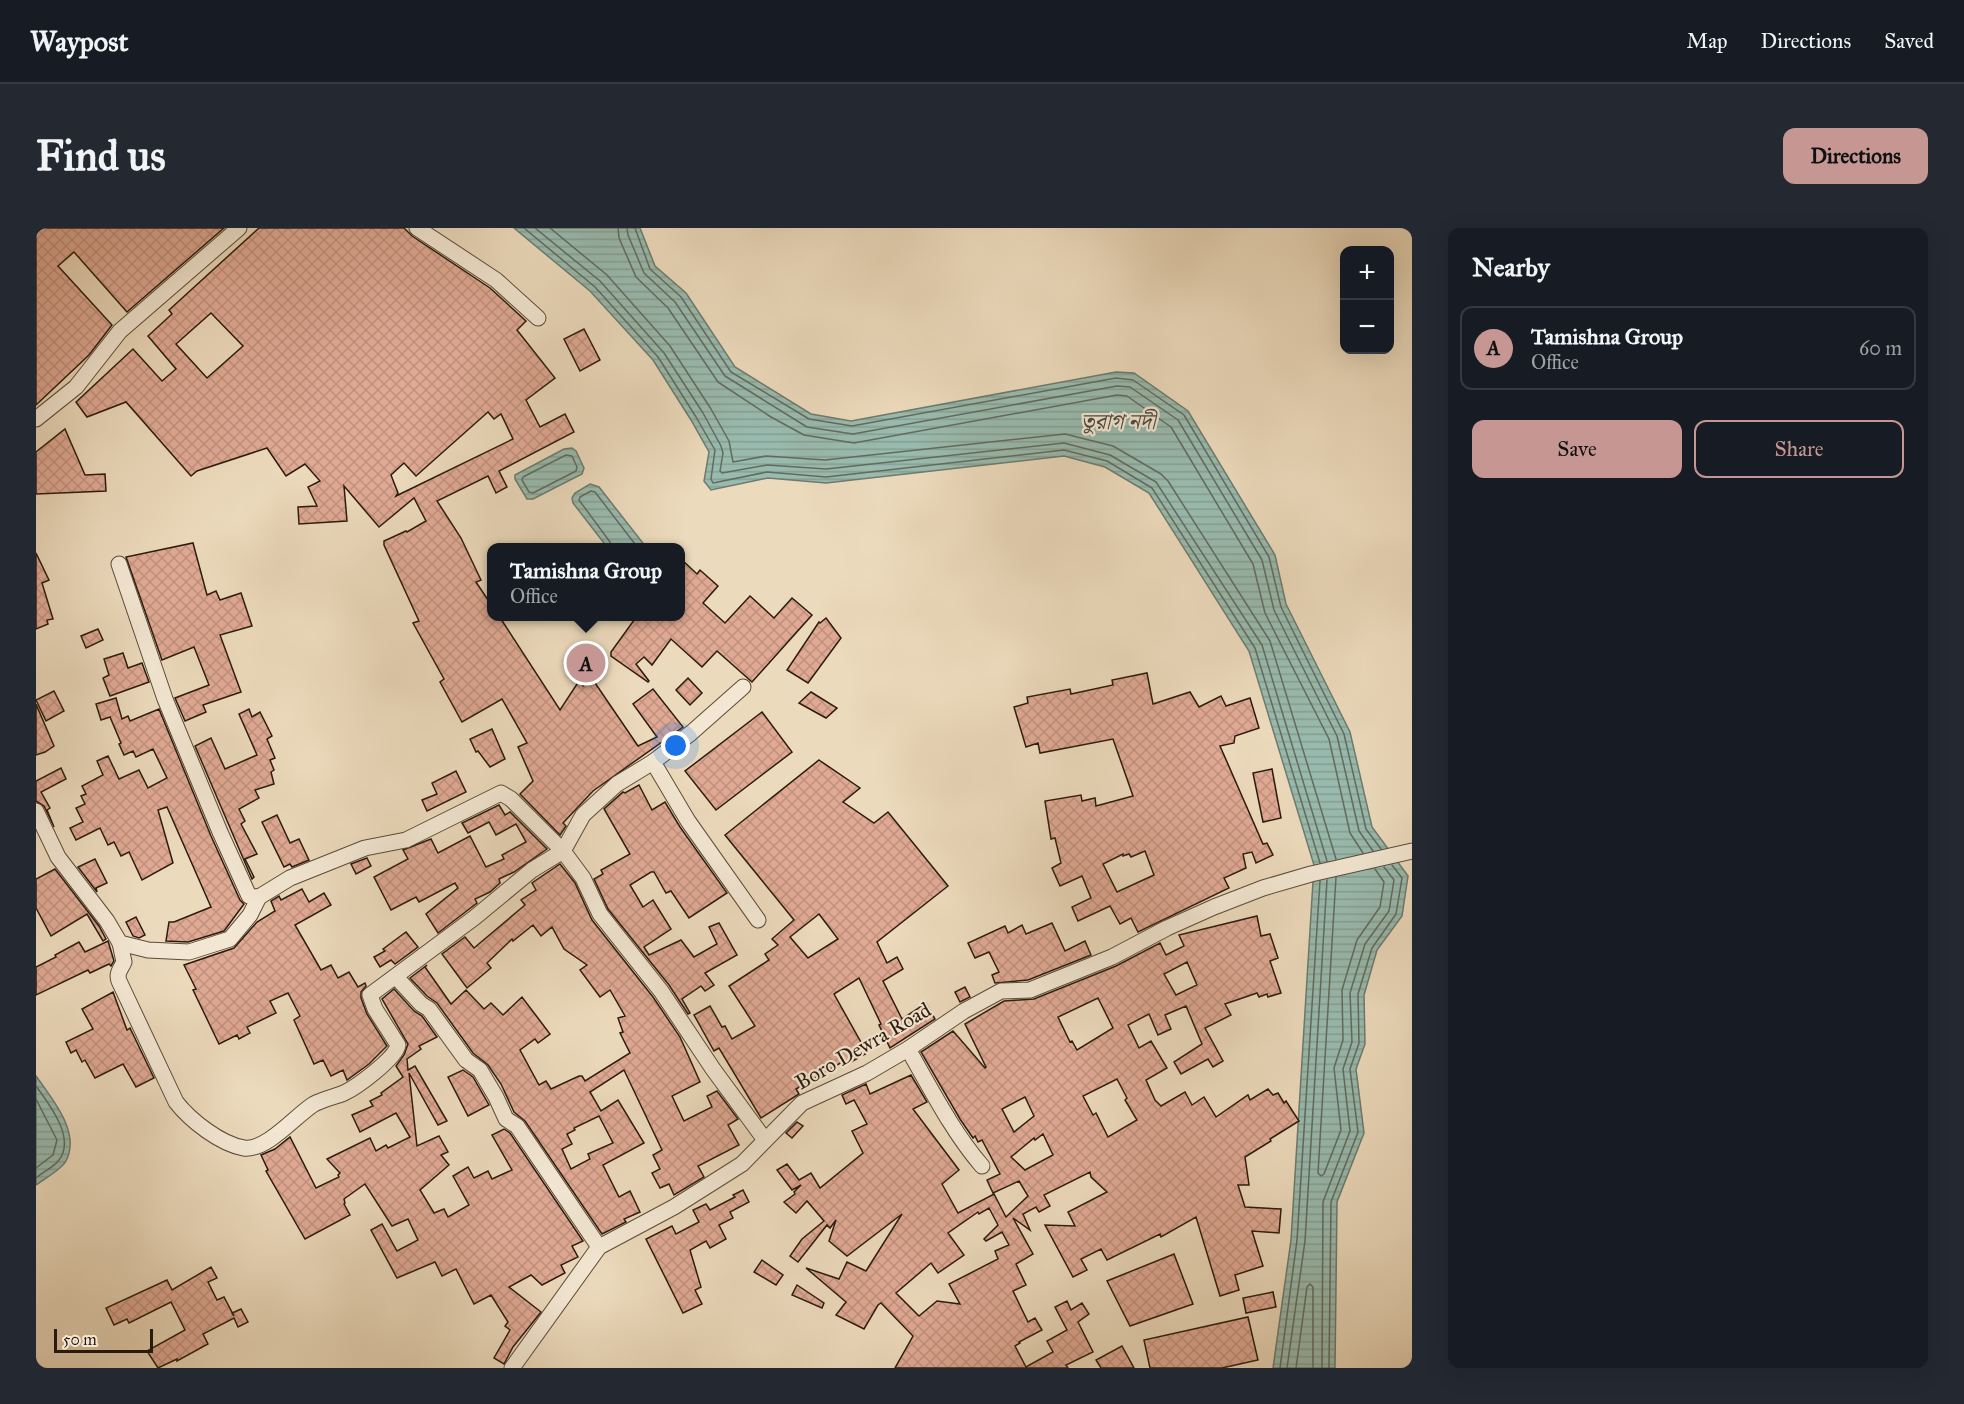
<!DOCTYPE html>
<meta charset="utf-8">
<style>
:root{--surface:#171b24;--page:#242831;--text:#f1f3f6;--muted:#9ea1a6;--line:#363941;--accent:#c59692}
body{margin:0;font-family:"IM FELL Great Primer","Noto Serif Bengali",serif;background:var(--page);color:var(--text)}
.controls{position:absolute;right:18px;top:18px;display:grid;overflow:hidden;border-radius:12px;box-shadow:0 6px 24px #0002}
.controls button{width:54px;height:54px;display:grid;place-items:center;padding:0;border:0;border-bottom:2px solid var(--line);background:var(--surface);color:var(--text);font:30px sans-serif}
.scale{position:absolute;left:18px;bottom:15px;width:99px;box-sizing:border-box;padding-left:6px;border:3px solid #2b1b0d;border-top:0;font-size:16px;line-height:21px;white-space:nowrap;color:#2b1b0d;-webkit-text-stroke:4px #f3e7d3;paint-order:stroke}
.you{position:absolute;left:640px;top:518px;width:21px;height:21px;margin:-15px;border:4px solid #fff;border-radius:50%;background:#1a73e8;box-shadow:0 0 0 9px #1a73e833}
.badge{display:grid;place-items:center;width:39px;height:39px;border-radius:50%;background:var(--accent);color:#111;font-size:20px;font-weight:700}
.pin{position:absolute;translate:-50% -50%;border:3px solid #fff;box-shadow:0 2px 6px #0006}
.popup{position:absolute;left:451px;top:315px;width:198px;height:78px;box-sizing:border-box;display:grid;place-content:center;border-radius:12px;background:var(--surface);filter:drop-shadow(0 2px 4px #0005);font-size:20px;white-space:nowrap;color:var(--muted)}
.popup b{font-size:22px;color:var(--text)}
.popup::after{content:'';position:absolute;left:50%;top:100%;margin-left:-12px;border:12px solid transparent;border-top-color:var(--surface)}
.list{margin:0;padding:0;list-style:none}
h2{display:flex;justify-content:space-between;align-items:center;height:78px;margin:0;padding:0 24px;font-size:26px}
h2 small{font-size:20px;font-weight:400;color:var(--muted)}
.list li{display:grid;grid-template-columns:39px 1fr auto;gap:18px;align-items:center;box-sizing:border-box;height:84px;margin:0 12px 12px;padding:0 12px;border:2px solid var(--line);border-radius:12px}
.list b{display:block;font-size:22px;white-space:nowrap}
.list p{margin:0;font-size:20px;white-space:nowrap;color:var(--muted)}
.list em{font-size:20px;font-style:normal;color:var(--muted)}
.actions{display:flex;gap:12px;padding:18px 24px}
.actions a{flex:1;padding:14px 0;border:2px solid var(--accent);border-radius:12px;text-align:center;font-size:21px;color:var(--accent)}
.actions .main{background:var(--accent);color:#111}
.map{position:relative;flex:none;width:1376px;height:1140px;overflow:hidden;border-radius:12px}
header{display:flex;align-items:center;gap:36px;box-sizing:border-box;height:84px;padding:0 30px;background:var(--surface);border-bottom:2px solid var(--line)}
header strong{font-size:28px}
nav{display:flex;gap:33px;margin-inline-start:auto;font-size:21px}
.intro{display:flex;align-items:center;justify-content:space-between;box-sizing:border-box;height:144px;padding:0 36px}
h1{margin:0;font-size:42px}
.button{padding:15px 27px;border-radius:12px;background:var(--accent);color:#111;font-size:21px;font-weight:700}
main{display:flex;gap:36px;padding:0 36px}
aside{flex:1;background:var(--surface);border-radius:12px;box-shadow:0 6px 24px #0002}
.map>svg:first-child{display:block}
.water{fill:url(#water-rules);stroke:#6d7b6e;stroke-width:1.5}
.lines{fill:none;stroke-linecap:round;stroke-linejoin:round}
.shore{stroke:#626b5e;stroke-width:1.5}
.building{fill:url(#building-cross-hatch);stroke:#2b1b0d;stroke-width:1.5;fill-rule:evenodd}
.minor-casing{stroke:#5b4b39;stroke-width:17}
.minor{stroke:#f3e7d3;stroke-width:15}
.labels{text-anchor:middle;stroke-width:4.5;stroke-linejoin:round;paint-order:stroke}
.street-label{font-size:21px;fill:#2b1b0d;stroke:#f3e7d3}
.water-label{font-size:22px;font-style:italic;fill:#4c4b3e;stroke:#f3e7d3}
</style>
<header>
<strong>Waypost</strong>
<nav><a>Map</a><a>Directions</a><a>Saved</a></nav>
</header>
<div class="intro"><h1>Find us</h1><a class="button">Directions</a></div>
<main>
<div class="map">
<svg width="1376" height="1140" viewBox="0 0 1376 1140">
<defs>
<pattern id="water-rules" width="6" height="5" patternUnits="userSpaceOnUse" patternTransform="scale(1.5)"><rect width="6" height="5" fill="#99bbaf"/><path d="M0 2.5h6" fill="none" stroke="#84a095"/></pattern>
<pattern id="building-cross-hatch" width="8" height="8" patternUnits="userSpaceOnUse" patternTransform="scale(1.5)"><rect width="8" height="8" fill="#e0a994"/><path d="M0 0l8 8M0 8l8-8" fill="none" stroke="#c0917e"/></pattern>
</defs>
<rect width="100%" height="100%" fill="#ecdabc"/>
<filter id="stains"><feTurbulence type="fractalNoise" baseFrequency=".00333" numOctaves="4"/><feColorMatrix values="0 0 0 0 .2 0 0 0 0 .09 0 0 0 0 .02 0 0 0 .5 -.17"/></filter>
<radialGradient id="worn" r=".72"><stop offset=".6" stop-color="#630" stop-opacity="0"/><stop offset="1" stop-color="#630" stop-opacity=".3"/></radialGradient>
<g class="water">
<path d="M478,0H604L619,38L650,65L699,139L775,186L815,193L1080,144L1098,145L1152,183L1239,327L1250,376L1314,504L1336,599L1372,648L1366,688L1341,722L1328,767L1329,816L1320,841L1328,905L1301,974L1299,1140H1237L1255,1012L1278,637L1213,423L1113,265L1069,239L1028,228L790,255L732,250L675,262L668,253L673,224L655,192L617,132L554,63Z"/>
<path d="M536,220L540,223L548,240L546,246L497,271H491L479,251V247L528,221Z"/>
<path d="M554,256L563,259L610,319H571L537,275L536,270L539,265Z"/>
<path d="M0,848C16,871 45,904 30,933C25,942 8,951 0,957Z"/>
</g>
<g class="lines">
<g class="shore">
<path d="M488,0L559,59L622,129L660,189L679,222L675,251L677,255L731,244L790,249L1028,222L1071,233L1116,260L1219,420L1284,635"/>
<path d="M499,0L564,53L628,125L667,185L685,218L687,225L684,243L686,245L731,237L790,241L1028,215L1074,227L1120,254L1226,417L1291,633"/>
<path d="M514,0L571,47L634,118L675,181L693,213L697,234L730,228L789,232L1029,206L1077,218L1125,246L1132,253L1234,413L1300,631"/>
<path d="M582,0L583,10L600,49L632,80L682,154L735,189L768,207L818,215L1081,167L1091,168L1135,199L1217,336L1229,385L1293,511L1314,605L1327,625"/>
<path d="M591,0L592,7L608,45L639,74L689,148L771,199L817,206L1081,158L1094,159L1142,192L1226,332L1238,382L1301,508L1323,603L1337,623"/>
<path d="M599,0L614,41L645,69L695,144L773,191L816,198L1080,150L1097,152L1148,187L1233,329L1245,379L1308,506L1330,601L1345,621"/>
<path d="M530,227L536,228L541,239L540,243L497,265L493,264L486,252L487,249Z"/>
<path d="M575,320L574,314L543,272L544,269L555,263L559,264L602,320"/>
<path d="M1300,649L1282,945L1285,948L1288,946L1305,902L1298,840L1307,812L1306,762L1321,712L1344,679L1348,654L1339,641"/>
<path d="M0,858C13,876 40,910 23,932C18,939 7,944 0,950"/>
<path d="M0,871L21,912L17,927L0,940"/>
<path d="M1244,1140L1261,1012L1284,653"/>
<path d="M1251,1140L1269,1013L1291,652"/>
<path d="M1260,1140L1271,1059L1274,1056L1277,1059V1140"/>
<path d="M1286,1140L1287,974L1314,903L1307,841L1316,814L1314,765L1329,716L1353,683L1358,652L1348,639"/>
<path d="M1293,1140L1295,974L1322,904L1314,841L1323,815L1322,766L1336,720L1360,686L1366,650L1356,637"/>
</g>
</g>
<g class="building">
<path d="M0,0H188L91,84L38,24L22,38L76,97L53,127L0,177Z"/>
<path d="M223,0H368L376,8L454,60L490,93L481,102L519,150L490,172L504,199L529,186L538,204L463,243L471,259L460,265L452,248L401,273L425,310L445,352L440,354L456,378V388H463L524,482L543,453L547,458L555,449L602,518L621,509L597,476L617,461L647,499L557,563L527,595L530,598L524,607L484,566L497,553L482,519L491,515L466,471L426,494L404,454L408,451L377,395L383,393L348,317V313L370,303L371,304L390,293L378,270L343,299L308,258L311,293L263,296L262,279L281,278L272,259L284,253L269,236L250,248L231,220L161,243L155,248L90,174L51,189L40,174L97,121L126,153L140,141L112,108L136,86L133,82ZM175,85L207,118L171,150L140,116ZM452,184L458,191L465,186L477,211L360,268L362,265L355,247L368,235L380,248Z"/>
<path d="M548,101L564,132L544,143L528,111Z"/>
<path d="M29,201L49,247L69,246L70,263L0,266V224Z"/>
<path d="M157,315L171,367L180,363L184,372L205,365L216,398L184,407L205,464L167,477L170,484L149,493L139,470L173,457L158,419L126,432L90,329Z"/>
<path d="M0,325L13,352L6,355L17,391L11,392L12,396L0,401Z"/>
<path d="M645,331L661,346L664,342L682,358L667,375L689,395L714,368L738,390L756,370L776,387L716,454L681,423L666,439L635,411L616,437L608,429L600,436L613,453L612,454L575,428V424L601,388H645Z"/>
<path d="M790,390L805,410L772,455L751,442L783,394L784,395Z"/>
<path d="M62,401L67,412L50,420L45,408Z"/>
<path d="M87,425L92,440L106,435L113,454L74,468L67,450L73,447L68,431Z"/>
<path d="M1111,445L1117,476L1154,464L1163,479L1185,468L1190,478L1214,470L1223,500L1199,508L1198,515L1184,518L1227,616L1231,615L1237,627L1220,635L1216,624L1207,626L1210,640L1188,650L1193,660L1102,704L1095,690L1084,696L1074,678L1042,693L1036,679L1055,670L1046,648L1024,658L1016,640L1025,635L1019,610L1015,611L1009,573L1045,567L1046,573L1059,570L1060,578L1097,568L1077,511L1004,525L1002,515L990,519L978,479L992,475L991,469L1034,461L1035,466L1077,457L1076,452ZM1109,623L1118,647L1081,664L1067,636L1087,626V628L1093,626L1095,629Z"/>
<path d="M652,450L666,465L654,477L640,462Z"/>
<path d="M18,463L28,483L10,493L0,472Z"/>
<path d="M775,464L801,480L790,490L763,475Z"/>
<path d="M80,470L86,491L92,488L94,493L123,481L175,608L204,672L208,676L188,703L152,714L130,713L133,694H138L175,679L131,579L122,582L137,635L106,652L93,624L85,628L78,614L72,617L64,600L40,612L34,600L47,594L40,580L49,576L45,568L50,566L46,558L67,547L61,533L72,528L83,551L103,542L112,560L131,550L117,521L100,529L97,523L88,527L83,516L85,515L74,489L65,492L60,476Z"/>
<path d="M0,476L18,518L9,524L0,527Z"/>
<path d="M213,481L216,489L224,484L236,508L231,511L239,530L234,532L238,542L235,544L238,556L219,562L223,570L203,581L209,593L205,596L221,626L209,631L218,649L216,651L159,518L175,510L189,541L221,527L203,486Z"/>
<path d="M726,484L756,524L680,582L649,543Z"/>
<path d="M456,501L469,531L454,539L442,523L440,524L434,511Z"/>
<path d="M783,532L824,560L807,574L838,595L852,584L912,658L841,714L851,735L861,729L867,741L847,753L866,791L890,775L899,791L854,820L843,797L845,796L823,750L798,766L831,825L808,838L806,834L760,861L763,866L725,890L683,820L678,823L658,787L674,778L686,799L689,798L696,811L719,798L693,758L733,732L729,726L742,717L736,711L758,692L689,607ZM783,686L802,711L772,730L754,709Z"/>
<path d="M25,540L30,551L5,564L14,580L11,582L18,599L8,578L0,573V553Z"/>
<path d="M1236,541L1245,590L1227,594L1217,545Z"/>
<path d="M420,543L430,564L391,583L386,572L401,566L396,555Z"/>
<path d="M603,557L616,582L629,574L644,599L691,665L653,690L635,663L630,665L618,644H615L594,657L607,679L617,672L635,701L608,719L613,727L645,712L658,729L681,716L673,699L683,695L701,727L669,745L678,757L669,763L665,758L646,771L654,785L652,786L633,757L572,681L558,651L567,646L565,642L594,626L568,581L587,564L589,565Z"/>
<path d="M463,577L469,587L474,584L511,621L478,644L463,651L464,655L454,664L439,671L441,675L402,705L390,686L422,660L419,655L383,674L380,669L355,682L338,649L372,631L367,622L395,611L402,625L434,608L450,639L468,631L466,627L490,614L480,596L460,607L453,594L432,605L426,595Z"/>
<path d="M241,587L254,615L263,611L273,632L256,639L254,636L248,639L226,594Z"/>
<path d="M331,630L335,638L320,646L315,636Z"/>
<path d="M59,631L71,655L60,660L61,664L42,639Z"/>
<path d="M524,636L539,655L556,692L617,769L644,809L664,854L636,868L648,893L676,879L671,868L681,863L702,891L692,897L703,917L662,938L668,949L638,967L633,956L624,960L616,945L624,941L617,927L626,922L588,842L554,864L565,883L582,872L608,915L567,937L583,969L594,963L604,984L588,991L590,994L566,1006L489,893L478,884L465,856L452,837L437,825L401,775L391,768L374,750L391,737L389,739L415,776L430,762L448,781L455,775L467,787L486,769L514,806L502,815L499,811L484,822L503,857L510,853L515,861L543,848H546L549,853L594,825L584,805L587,804L582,790L589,788L574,762L564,769L544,742L551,737L528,721L516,699L505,708L497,697L477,713L476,711L451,735L455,740L431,760L406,726L429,709L438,720L489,677L485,672L500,662L496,655ZM563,888L577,915L552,926L554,931L535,941L526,921L536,916L531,906L539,902L538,900Z"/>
<path d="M19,641L63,698L70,711L67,713L51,686L15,708L0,680V651Z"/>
<path d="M266,661L273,674L288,665L295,677L259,697L285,742L295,737L302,750L313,744L322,759L329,755L330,758L325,764V770L331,786L351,818L333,836L311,852L307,842L295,848L287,832L278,836L258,792L264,788L252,765L234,773L240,785L211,799L214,805L203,811L201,807L183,816L157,762L160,761L148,737L198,720L221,694L239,683L235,673L243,668L245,672Z"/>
<path d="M1221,688L1225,708L1234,706L1242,730L1234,733L1245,765L1232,769L1231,766L1223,769L1221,765L1189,776L1195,787L1169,800L1187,833L1177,839L1172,831L1145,846L1138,834L1166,816L1150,778L1129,787L1135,801L1122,807L1113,786L1092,797L1103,820L1115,813L1131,840L1110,852L1119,872L1125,878L1149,864L1156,877L1168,869L1180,889L1212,867L1214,872L1232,861L1237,867L1242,865L1248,875L1250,873L1263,893L1234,911L1235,913L1209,929L1213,957H1202L1209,979L1245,981L1243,1005L1216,1003L1227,1038L1199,1047L1203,1062L1184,1068L1160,989L1125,1009L1124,1006L1071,1032L1065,1021L1045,1031L1051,1042L1037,1049L1009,997L1039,998L1032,984L1071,964L1055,949L1054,944L1008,967L1014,978L1003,984L1000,979L987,986L994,1002L977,990L997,1026L980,1036L990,1057L977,1063L992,1094L999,1090L1006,1102L983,1114L984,1115L979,1118L990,1139L1017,1124L1011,1113L1031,1102L1019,1079L1031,1073L1035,1082L1046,1075L1053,1086L1042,1094L1057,1124L1030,1137L1032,1140H859L877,1108L845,1075L842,1077L828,1101L800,1087L810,1074L770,1040L803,1051L811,1034L830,1043L866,986L811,1028L793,1013L800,992L794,1000L791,997L762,1034L754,1028L766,1011L788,993L771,973L760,985L748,974L759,966L758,964L765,957L756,962L741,942L751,936L763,952L775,945L784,960L827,925L816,903L831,896L818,872L810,876L806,867L830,856L834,866L875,847L891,874L877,881L923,942L906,956L922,985L958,966L970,989L992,968L983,953L957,965L951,952L964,946L946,912L942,914L939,908L937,910L924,891L885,824L917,803L949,840L950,839L929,796L968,773L998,771L1080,738L1124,715L1130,727L1148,718L1143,707ZM1151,734L1161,757L1140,767L1128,746ZM1062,770L1077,800L1041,822L1036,813L1034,814L1022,789ZM1081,851L1091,870L1089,872L1101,892L1072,909L1060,885L1057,887L1047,868ZM989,869L998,888L978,904L966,881ZM1007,906L1017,927L989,942L975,929L998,910L999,912ZM953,980L962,997L948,1011L950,1013L966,1004L973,1017L959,1023L962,1031L913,1056L924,1076L901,1073L883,1088L860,1065L895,1035L902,1045L928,1027L912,1005L942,984L943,986Z"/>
<path d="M100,689L109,707L103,710L97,708L90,694Z"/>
<path d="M1016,695L1029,723L1049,713L1055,727L992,752L959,755L956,747L963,744L953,724L939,730L932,715L969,698L972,705L986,697L990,706Z"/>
<path d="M370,704L382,719L359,736L355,732L344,739L338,729L349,723L347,721Z"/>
<path d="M72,713L78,733L75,738L73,736L54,745L52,742L0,767V739L20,729L19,727L43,714L49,724Z"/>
<path d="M929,759L934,769L924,774L919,764Z"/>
<path d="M358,761L378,783L386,788L401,809L383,818L385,821L371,831L372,842L379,838L411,893L402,897L373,845L381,918L403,908L412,924L405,927L413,937L384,962L398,985L408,981L412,989L433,977L417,948L432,939L438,950L452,943L456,951L476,942L456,907L468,901L474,905L547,1013L536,1018L542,1029L525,1037L529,1045L506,1057L495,1047L473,1059L505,1084L477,1119L468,1136L458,1130L474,1102L469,1098L472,1094L455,1067L438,1076L420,1041L406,1048L399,1034L361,1050L335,1002L346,996L361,1023L382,1012L372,991L356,998L329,956L308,971L309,975L308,976L314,987L269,1011L230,943L232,942L225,927L239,921L254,909L280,960L303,949L302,947L304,945L291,931L334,910L340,923L350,917L352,920L374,909L360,885L324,904L316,887L337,878L334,873L346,867L345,865L367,849L360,838L368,827L372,816L346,771Z"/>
<path d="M77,764L91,802L94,800L118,850L100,859L87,836L59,850L49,832L46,834L40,822L35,825L30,814L57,801L46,781Z"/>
<path d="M427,842L437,849L453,877L432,888L412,849Z"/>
<path d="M761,894L767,898L756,910L750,905Z"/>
<path d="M707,962L713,974L694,984L697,990L683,997L690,1011L674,1020L670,1013L654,1022L665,1059L659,1062L666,1076L647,1085L610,1011L636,998L640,1006L663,994L657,982L670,976L674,982L699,969L697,967Z"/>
<path d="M1138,1026L1157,1076L1094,1098L1071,1053Z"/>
<path d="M726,1032L747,1047L740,1057L718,1044Z"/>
<path d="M175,1039L181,1050L172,1054L181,1072L188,1069L198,1088L196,1085L205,1081L212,1094L202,1099L198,1090L167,1106L172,1116L141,1133V1131L122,1140L111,1123L149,1102L135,1074L93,1095L91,1091L78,1097L70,1080L131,1052L136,1062Z"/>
<path d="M761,1057L788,1075L786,1080L756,1067Z"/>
<path d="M1237,1064L1240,1079L1210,1085L1207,1070Z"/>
<path d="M1212,1089L1222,1132L1186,1140H1114L1108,1112Z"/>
<path d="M1086,1118L1098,1140H1065L1060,1132Z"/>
</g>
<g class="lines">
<defs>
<g id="minor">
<path d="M381,0L460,52L502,90"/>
<path d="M0,191L40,159L84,103L203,0"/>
<path d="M83,336L129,471L184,604L213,668L223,669"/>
<path d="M617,534L652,593L722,692"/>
<path d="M0,583L22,629L71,693L84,715L112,722L153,724L194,711L214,687L223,669L254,650L329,620L370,612L465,565L475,571L527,623L547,650L564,686L625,763L677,841L729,912"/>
<path d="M84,715L88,734C85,741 80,745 83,753L140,874C154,892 184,916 208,920C231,923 260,887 278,876C287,871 298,869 308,865C321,859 360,830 362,817L339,781L334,767L438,690L496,642L527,623L547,587L581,556L617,534L655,505L707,459"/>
<path d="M360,749L385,776L393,781L430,832L444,842L460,869L470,891L481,898L563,1019"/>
<path d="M872,821C895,861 916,903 946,938"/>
<path d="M476,1140L563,1019L638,979L706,936L766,875L831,845L872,821L928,783L965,763L994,762L1076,729L1131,700L1178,679L1227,660L1275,646L1376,623"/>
</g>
</defs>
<use href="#minor" class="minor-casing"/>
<use href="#minor" class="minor"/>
</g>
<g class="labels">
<g class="street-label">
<text transform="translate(827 818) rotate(-30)" y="7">Boro Dewra Road</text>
</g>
<g class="water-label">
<text x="1082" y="201">তুরাগ নদী</text>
</g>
</g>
<rect width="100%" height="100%" filter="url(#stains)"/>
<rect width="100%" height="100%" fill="url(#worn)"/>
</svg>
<div class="controls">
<button>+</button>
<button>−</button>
</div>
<div class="scale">50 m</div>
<div class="you"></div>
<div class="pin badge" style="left:550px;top:435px">A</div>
<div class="popup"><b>Tamishna Group</b>Office</div>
</div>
<aside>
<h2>Nearby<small></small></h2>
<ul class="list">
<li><span class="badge">A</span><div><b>Tamishna Group</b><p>Office</p></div><em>60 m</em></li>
</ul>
<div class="actions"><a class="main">Save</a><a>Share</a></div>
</aside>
</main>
